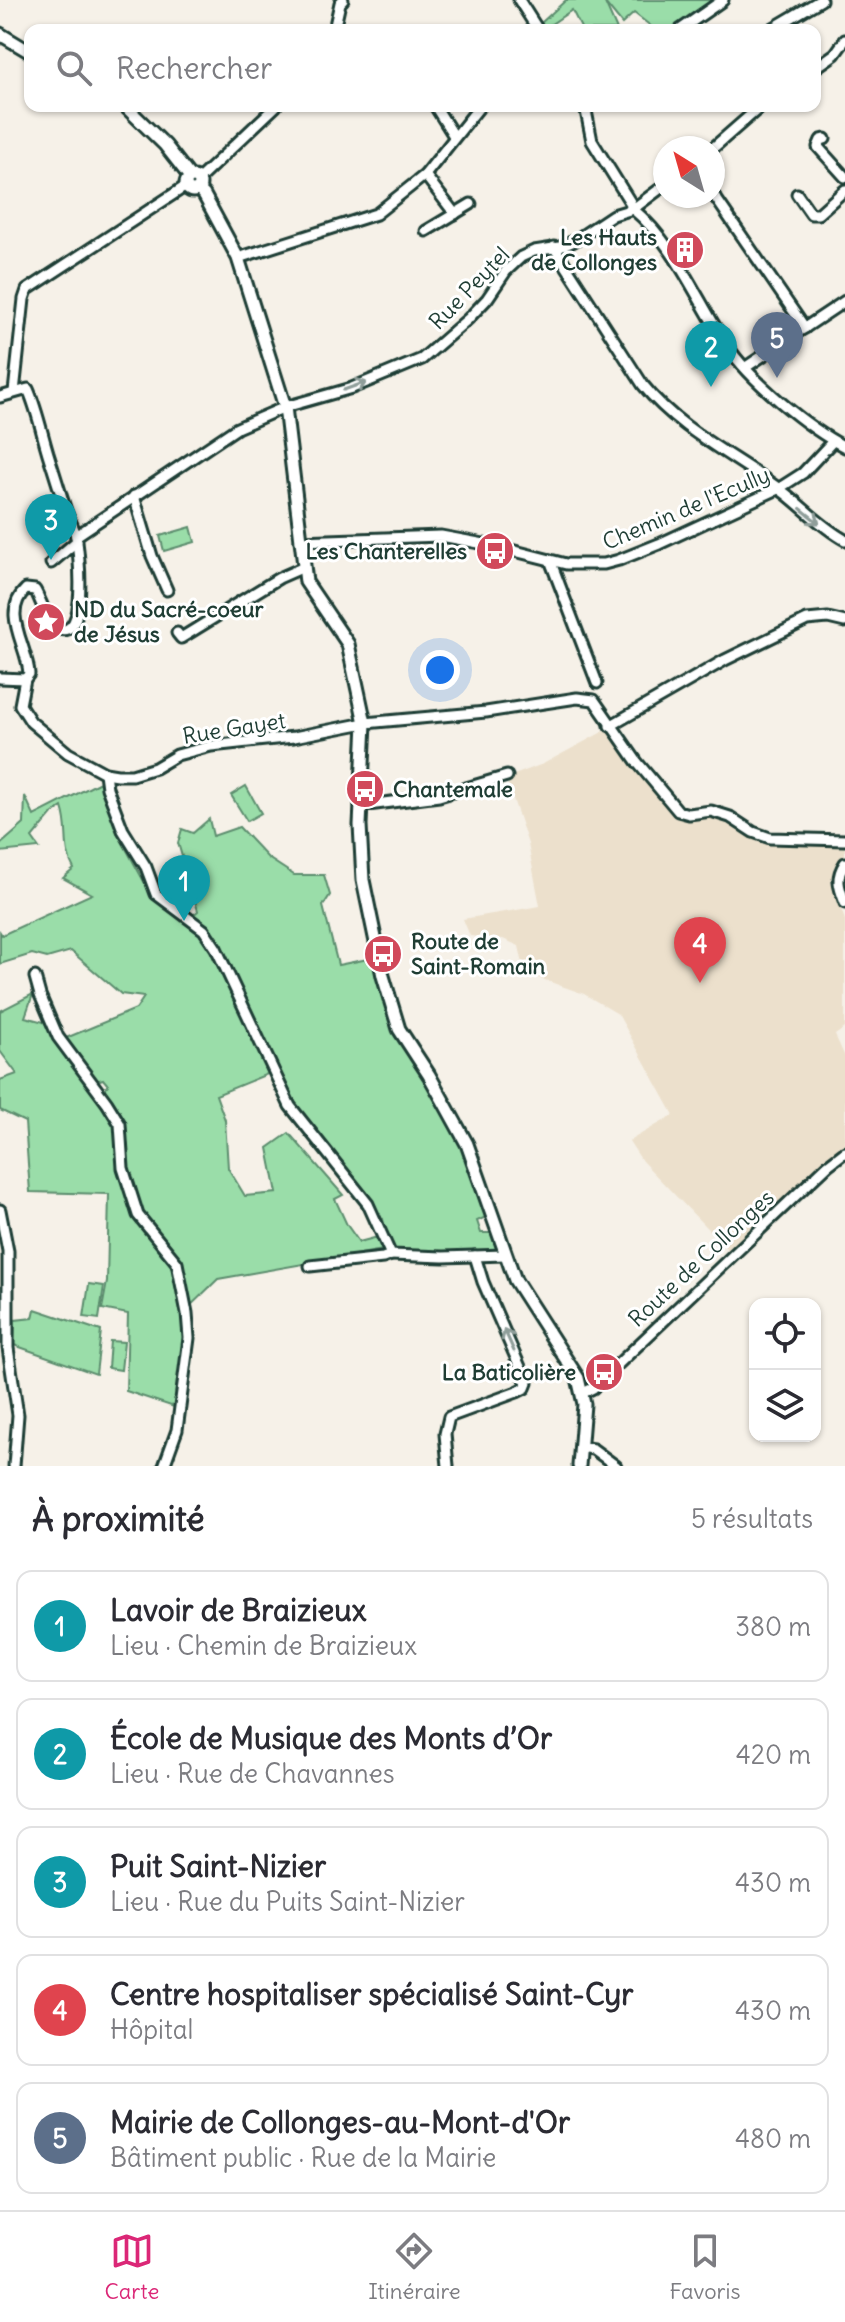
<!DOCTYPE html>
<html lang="fr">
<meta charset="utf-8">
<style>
:root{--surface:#fff;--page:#f7f7f7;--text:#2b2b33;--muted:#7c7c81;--line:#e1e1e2;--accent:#db2777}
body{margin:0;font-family:Delius,sans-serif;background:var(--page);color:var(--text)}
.controls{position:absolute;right:24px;bottom:24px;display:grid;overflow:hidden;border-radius:16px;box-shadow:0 2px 6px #0004}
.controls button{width:72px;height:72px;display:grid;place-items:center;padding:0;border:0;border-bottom:2px solid var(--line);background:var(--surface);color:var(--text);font:40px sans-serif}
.compass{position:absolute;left:653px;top:136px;width:72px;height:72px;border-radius:50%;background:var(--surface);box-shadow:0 2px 6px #0004;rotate:323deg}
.you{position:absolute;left:440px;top:670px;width:28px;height:28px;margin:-20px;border:6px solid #fff;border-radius:50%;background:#1a73e8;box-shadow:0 0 0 12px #1a73e833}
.badge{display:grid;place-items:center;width:52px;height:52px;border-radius:50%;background:var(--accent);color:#fff;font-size:26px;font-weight:700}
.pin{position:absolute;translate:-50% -66px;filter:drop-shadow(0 2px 4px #0008)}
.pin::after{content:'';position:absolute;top:42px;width:28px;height:24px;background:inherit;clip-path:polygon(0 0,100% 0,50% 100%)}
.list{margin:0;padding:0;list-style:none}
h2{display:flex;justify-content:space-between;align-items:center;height:104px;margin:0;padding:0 32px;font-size:34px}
h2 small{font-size:26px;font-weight:400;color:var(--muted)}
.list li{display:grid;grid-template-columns:52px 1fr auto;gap:24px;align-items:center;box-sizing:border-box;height:112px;margin:0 16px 16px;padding:0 16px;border:2px solid var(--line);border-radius:16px}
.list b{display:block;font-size:30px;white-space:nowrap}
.list p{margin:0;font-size:26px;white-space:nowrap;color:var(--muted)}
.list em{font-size:26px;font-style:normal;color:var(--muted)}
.icon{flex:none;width:44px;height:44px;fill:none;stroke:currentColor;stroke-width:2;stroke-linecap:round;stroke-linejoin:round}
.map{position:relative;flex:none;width:845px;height:1466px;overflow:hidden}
.search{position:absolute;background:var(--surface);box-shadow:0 2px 6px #0004;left:24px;right:24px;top:24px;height:88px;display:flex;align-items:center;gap:20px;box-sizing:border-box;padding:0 28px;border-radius:16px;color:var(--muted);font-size:30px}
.sheet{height:744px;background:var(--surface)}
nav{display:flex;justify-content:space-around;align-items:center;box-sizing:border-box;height:112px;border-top:2px solid var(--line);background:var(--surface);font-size:22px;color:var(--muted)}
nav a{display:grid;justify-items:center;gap:4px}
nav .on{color:var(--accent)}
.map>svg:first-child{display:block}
.built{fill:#ece0cc}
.green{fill:#9adda9;stroke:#5c8d6e;stroke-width:2}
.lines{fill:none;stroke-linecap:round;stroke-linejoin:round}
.minor-casing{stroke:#1f3d34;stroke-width:15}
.major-casing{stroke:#1f3d34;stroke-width:17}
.minor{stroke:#fff;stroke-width:9}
.major{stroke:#fff;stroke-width:11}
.oneway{stroke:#8f9e9a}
.labels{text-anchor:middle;stroke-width:6;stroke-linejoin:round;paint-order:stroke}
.poi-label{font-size:22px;font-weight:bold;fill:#1f3d34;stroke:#fff;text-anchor:end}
.street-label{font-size:22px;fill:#1f3d34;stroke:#fff}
</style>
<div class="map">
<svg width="845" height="1466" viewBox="0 0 845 1466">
<rect width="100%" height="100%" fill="#f6f1e8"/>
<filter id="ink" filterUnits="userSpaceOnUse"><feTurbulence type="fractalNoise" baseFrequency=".0125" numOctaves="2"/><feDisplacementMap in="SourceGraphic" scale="16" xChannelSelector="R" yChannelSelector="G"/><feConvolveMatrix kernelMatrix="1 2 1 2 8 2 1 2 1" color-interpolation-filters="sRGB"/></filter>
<g filter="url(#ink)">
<path class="built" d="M606,730L682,819L714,816L750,835L778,843L845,845V855L834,867L831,882L845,920V1028L835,1035L845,1057V1147L821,1165L730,1252L642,1161L629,1141L674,1115L618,1014L584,994L525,973L519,946L503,939L470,936L463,919L540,906L528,844L506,778L543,764Z"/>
<g class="green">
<path d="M566,0H715L671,30H656L634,13L622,24L605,3L617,30H582L572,10L544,29L541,23Z"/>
<path d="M191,527L195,542L164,551L160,536Z"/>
<path d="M100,782L117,832L153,898L189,920L203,933L213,949L270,1073L216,1095L225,1120L228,1168L245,1196L277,1193L268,1148L289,1133L343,1195L335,1199L347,1225L359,1242L378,1237L383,1250L218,1279L184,1312L187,1338L174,1407L126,1391L128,1314L102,1309L107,1282L109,1194L30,1192L25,1122L0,1110V1080L17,1074L0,1051V1011L33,994L25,1017L44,1022L70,1061L94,1090L117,1127L119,1174L136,1216L153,1228L143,1212L127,1169L124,1121L103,1090L108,1085L103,1079L96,1081L66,1038L136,1009L144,997L121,994L71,951L47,958L32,954L0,964V932L2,935L92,894L63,878L74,869C62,848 70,831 62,807L53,813L32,838L39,848L0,852V845L24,824L25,796L34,816Z"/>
<path d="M246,786L261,813L247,821L231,795Z"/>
<path d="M209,819L213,836L239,827L268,858L294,875H324L330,895L323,906L338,965L373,958L393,1030L425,1079L463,1151L486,1217L477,1221L481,1233H493L499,1252H393L381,1226L384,1224L383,1219L378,1220L296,1107L218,947L192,916L198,911L178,843L182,829L193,833Z"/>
<path d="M89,1284L104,1286L99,1319L84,1317Z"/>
<path d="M35,1309L101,1331L96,1374L14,1345L15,1320L33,1318Z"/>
<path d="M110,1341L124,1342L121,1370L108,1368Z"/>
</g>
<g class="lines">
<defs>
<g id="minor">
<path d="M519,0L538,30"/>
<path d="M334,30L340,3L343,0"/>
<path d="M680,30L723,0"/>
<path d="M770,30L821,0"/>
<path d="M815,68L835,54L845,40"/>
<path d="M435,106L454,136"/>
<path d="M585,106L592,141L630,202L633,209C676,245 697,301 728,347C751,381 808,428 845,447"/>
<path d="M825,139L821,140L818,147L845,177"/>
<path d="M713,148L761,106"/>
<path d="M425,175L455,214"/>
<path d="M199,179L276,106"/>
<path d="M713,194L805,328"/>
<path d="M797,194L811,214H818L845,190"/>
<path d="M426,231L471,204"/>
<path d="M554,247L643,385C682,433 738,457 786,494C806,510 823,528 845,540"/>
<path d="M238,258L376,214L425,175L480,106"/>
<path d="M746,367L845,301"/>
<path d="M14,392L24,299L27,290L186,186"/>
<path d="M0,397L28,389C39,414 43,441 52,466C57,482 62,498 67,514C70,521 75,529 76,537C79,549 89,644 57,628C47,622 41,600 35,590L26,589C0,613 28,646 29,674L25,679L20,705L31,722L68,753L105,773L117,775H132L155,768L177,755L211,746L294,737L365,723L486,712L577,698L594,700L637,762L678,811L689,814L711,811L730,817L753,832L770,838L845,840"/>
<path d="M134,496L152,556L167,590"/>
<path d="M76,536L237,428L285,407L352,388L422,359L468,319L487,299L506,271L521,257L534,251L560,247L574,241L613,215L633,209L665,185"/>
<path d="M300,541L441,536L495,546L566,564H604L619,560L659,544L778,489L803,473L833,441"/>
<path d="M550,560L597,683"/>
<path d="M51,563L77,541"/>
<path d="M177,633L181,638L279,578L304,567"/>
<path d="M0,678L25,679"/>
<path d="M610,726L725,660L807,620L828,618L845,622"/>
<path d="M105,773L107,788L123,830L146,867L156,894L204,930L216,948L290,1106L368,1204L391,1255L443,1257L505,1255"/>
<path d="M360,806L439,796L507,776"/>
<path d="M845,863C835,878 839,887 845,903"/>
<path d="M35,977L40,995L58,1037L107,1103L120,1124L123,1168L138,1215L177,1263L187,1313L189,1338L177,1430L164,1466"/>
<path d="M0,1210L8,1251V1348L18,1415L14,1466"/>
<path d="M310,1266L383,1258L391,1255"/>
<path d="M583,1393L593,1388L828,1165L845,1152"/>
<path d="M580,1447L593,1449L616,1466"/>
<path d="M448,1466L445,1434L449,1417L517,1392L525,1388L527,1383L483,1282L475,1256"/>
</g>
<g id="major">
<path d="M0,34L30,52"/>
<path d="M125,106L165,145L190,177"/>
<circle cx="193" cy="184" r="7"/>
<path d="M198,189L204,195L238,258L285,407L306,582L348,644L365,723L360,825L363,880L383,976L399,1029L429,1075L467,1144L515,1280L578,1378L584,1404L579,1466"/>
</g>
</defs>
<use href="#minor" class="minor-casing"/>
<use href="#major" class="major-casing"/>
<use href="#minor" class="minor"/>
<use href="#major" class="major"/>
</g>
<defs><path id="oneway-shaft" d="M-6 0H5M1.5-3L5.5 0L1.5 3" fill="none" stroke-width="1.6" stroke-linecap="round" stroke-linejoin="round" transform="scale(2)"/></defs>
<g class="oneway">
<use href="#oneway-shaft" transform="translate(355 386) rotate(-19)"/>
<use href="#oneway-shaft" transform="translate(810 516) rotate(39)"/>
<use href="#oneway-shaft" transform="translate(509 1340) rotate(-114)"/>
</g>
</g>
<defs>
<symbol id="building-disc" viewBox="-11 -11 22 22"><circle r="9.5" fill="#d1495b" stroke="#fff"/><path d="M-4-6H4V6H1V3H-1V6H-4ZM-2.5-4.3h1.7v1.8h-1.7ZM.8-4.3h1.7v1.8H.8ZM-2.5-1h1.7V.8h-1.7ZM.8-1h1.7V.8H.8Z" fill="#fff"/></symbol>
<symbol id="bus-disc" viewBox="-11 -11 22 22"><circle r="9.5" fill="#d1495b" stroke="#fff"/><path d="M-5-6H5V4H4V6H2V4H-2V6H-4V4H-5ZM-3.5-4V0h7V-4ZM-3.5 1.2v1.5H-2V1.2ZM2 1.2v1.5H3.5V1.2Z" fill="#fff"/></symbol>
<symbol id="sight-disc" viewBox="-11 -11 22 22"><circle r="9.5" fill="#d1495b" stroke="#fff"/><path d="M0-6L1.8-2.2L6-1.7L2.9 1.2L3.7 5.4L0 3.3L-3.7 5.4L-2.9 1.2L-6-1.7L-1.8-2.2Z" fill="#fff"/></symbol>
</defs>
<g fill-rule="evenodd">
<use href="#building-disc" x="663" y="228" width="44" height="44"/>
<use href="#bus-disc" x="473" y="529" width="44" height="44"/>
<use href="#sight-disc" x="24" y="600" width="44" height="44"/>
<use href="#bus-disc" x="343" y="767" width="44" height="44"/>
<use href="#bus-disc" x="361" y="932" width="44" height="44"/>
<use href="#bus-disc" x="582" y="1350" width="44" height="44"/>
</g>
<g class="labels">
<g class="poi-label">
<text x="657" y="245">Les Hauts<tspan x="657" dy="25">de Collonges</tspan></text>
<text x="467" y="559">Les Chanterelles</text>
<text x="74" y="617" text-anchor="start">ND du Sacré-coeur<tspan x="74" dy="25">de Jésus</tspan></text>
<text x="393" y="797" text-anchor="start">Chantemale</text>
<text x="411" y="949" text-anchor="start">Route de<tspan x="411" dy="25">Saint-Romain</tspan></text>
<text x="576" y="1380">La Baticolière</text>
</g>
<g class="street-label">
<text transform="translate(469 288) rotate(-46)" y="8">Rue Peytel</text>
<text transform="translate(686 508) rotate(-23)" y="8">Chemin de l'Ecully</text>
<text transform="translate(234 728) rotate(-9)" y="8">Rue Gayet</text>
<text transform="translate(701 1258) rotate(-43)" y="8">Route de Collonges</text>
</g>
</g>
</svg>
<div class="controls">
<button><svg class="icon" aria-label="locate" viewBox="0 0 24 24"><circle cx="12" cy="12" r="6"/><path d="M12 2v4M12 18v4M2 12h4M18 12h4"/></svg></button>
<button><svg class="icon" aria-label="layers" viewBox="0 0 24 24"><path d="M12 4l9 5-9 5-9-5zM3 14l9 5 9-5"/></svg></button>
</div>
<svg class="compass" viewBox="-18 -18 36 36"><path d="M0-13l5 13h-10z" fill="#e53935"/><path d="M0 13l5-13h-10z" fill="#7c7c81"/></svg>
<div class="you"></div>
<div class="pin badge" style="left:184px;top:921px;background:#0f9aa8">1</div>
<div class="pin badge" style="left:711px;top:387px;background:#0f9aa8">2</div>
<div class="pin badge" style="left:51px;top:560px;background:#0f9aa8">3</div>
<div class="pin badge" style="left:700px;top:983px;background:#e0444e">4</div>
<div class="pin badge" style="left:777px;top:378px;background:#5c6f8a">5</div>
<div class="search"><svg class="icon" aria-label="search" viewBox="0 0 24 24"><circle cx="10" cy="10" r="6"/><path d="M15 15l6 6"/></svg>Rechercher</div>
</div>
<section class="sheet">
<h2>À proximité<small>5 résultats</small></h2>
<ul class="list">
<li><span class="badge" style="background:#0f9aa8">1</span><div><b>Lavoir de Braizieux</b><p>Lieu · Chemin de Braizieux</p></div><em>380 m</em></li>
<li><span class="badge" style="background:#0f9aa8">2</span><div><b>École de Musique des Monts d’Or</b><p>Lieu · Rue de Chavannes</p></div><em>420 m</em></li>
<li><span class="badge" style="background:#0f9aa8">3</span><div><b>Puit Saint-Nizier</b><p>Lieu · Rue du Puits Saint-Nizier</p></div><em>430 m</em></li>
<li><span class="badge" style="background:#e0444e">4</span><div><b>Centre hospitaliser spécialisé Saint-Cyr</b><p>Hôpital</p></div><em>430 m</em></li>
<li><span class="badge" style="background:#5c6f8a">5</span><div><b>Mairie de Collonges-au-Mont-d'Or</b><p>Bâtiment public · Rue de la Mairie</p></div><em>480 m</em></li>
</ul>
</section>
<nav>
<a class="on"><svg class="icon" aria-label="map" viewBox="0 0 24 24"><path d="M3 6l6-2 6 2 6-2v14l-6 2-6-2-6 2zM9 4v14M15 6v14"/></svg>Carte</a>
<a><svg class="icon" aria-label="directions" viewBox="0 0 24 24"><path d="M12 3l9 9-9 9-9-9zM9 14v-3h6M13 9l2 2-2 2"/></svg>Itinéraire</a>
<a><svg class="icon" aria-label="saved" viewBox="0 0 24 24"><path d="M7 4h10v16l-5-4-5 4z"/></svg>Favoris</a>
</nav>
